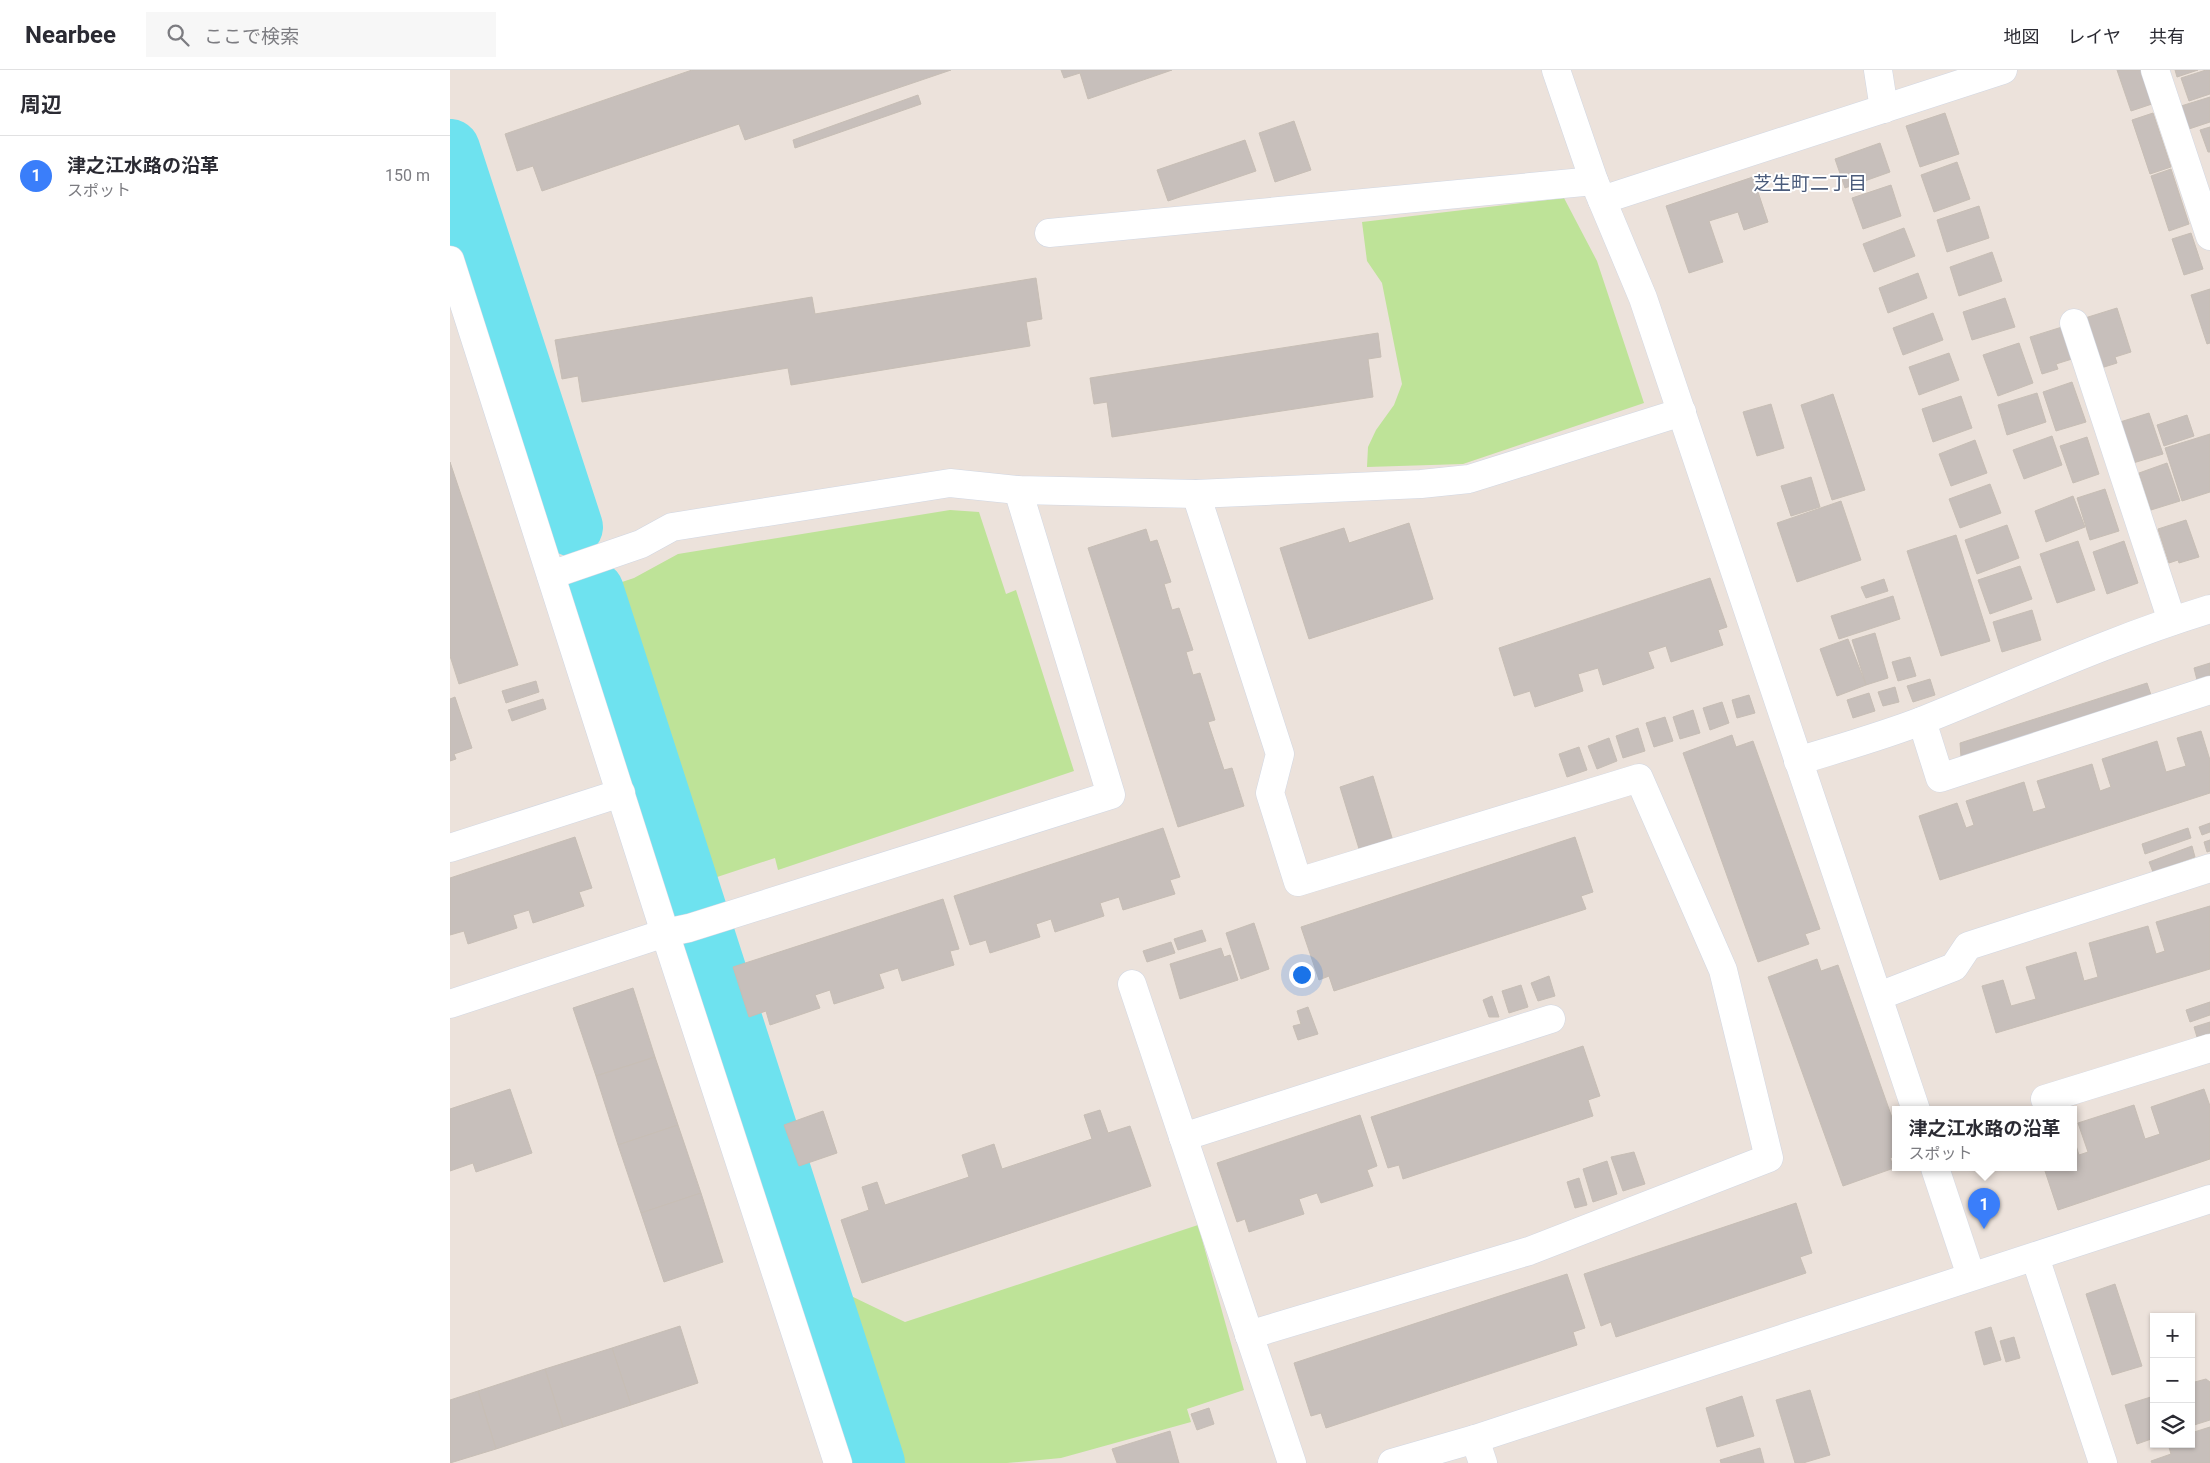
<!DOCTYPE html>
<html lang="ja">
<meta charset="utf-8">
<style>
:root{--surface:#fff;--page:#f7f7f7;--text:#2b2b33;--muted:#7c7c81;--line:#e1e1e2;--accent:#3a7efa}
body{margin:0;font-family:Roboto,"Noto Sans JP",sans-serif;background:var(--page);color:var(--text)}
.controls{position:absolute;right:15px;bottom:15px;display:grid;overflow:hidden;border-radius:0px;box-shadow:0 1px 4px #0004}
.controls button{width:45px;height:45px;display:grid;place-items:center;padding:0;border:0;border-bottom:1px solid var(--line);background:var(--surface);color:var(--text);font:25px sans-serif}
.you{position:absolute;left:851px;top:904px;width:18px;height:18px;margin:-12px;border:4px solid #fff;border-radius:50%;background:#1a73e8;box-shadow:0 0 0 8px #1a73e833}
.badge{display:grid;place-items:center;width:32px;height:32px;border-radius:50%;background:var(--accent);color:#fff;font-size:16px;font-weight:700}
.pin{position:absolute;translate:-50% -41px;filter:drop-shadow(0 1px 2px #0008)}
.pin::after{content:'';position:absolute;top:26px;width:18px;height:15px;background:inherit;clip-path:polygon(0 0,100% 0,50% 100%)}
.popup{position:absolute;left:1442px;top:1036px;width:185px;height:65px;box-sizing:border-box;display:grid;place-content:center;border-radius:0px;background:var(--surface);filter:drop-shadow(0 1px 4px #0005);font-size:16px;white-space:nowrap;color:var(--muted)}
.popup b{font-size:19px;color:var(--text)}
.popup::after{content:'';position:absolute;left:50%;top:100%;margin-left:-10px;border:10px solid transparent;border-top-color:var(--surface)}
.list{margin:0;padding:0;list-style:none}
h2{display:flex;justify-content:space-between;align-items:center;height:65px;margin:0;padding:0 20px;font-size:21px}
h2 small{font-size:16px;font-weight:400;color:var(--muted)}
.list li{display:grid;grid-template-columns:32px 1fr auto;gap:15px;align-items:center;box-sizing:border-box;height:80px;padding:0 20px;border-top:1px solid var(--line)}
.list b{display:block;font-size:19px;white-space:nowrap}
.list p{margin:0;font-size:16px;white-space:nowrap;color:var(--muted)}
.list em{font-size:16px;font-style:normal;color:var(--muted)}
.icon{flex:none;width:28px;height:28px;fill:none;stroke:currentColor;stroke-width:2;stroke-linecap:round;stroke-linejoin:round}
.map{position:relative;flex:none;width:1760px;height:1393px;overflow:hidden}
header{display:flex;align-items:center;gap:30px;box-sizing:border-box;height:70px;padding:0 25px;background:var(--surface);border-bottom:1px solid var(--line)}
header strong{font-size:24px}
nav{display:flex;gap:28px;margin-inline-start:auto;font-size:18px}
.search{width:350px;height:45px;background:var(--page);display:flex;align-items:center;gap:12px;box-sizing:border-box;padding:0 18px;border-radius:0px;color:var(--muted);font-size:19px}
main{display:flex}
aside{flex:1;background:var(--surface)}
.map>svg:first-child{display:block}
.green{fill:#bee398}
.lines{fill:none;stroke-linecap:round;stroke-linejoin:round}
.river{stroke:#6ee2ef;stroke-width:60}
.building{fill:#c7bfbb;stroke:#c7beb5}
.minor-casing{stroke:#d1d7e3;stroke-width:29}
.minor{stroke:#fff;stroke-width:28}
.labels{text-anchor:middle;stroke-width:4;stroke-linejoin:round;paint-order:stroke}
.neighbourhood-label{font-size:19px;fill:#4a5b7b;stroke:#fff}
</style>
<header>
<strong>Nearbee</strong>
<div class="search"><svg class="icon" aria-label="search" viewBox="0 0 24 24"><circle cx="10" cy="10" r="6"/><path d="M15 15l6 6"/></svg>ここで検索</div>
<nav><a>地図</a><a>レイヤ</a><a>共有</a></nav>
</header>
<main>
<aside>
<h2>周辺<small></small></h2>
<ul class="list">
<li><span class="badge">1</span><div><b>津之江水路の沿革</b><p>スポット</p></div><em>150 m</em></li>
</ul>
</aside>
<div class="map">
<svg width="1760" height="1393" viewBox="0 0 1760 1393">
<rect width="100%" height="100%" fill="#ece2db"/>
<g class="green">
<path d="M1114,128L1147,191L1194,333L1013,394L917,397L918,377L926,360L944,335L952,314L932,213L917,191L912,152Z"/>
<path d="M500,440L529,442L556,524L566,520L624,701L328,800L325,788L246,814L151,519L184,508L228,484Z"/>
<path d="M748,1155L794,1320L737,1339L741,1352L611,1388L557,1393H434L381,1230L399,1225L455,1252Z"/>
</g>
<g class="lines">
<g class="river">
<path d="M0,79L123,457"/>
<path d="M144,521L425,1393"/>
</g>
</g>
<g class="building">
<path d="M242,0H501L295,70L289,54L92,121L83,96L67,101L55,64Z"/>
<path d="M611,0H722L638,29L630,3L614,8Z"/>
<path d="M1667,0H1691L1702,34L1681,41Z"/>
<path d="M1725,0H1748L1727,7Z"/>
<path d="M1756,0H1760V24L1739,31L1731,8Z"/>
<path d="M468,25L471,34L345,78L343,70Z"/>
<path d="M1760,27V52L1739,59L1731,36Z"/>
<path d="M1495,43L1509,84L1470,97L1456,56Z"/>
<path d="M1703,43L1721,97L1700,104L1682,50Z"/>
<path d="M844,51L861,100L825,112L809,63Z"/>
<path d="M1760,57V82H1758L1750,60Z"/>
<path d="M795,70L806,101L718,131L707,100Z"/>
<path d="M1430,73L1440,102L1395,118L1385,89Z"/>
<path d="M1507,92L1520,129L1484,142L1471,105Z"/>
<path d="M1721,99L1739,154L1719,161L1701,106Z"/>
<path d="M1303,107L1318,152L1294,160L1288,142L1259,151L1273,192L1239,203L1216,136Z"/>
<path d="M1441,115L1451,146L1413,159L1402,128Z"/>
<path d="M1529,136L1539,168L1497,182L1487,150Z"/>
<path d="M1454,158L1465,186L1424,202L1413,174Z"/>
<path d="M1741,163L1753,199L1734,205L1722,169Z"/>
<path d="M1542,182L1552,211L1509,226L1500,197Z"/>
<path d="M1468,203L1477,228L1438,243L1429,218Z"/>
<path d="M586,208L592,249L576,252L580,276L341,315L338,298L132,332L128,306L112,309L105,270L362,227L365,244Z"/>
<path d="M1760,219V273L1757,274L1741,225Z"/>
<path d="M1555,228L1565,257L1522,270L1513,242Z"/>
<path d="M1667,238L1681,282L1665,287L1667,293L1651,298L1635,248Z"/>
<path d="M1483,243L1493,270L1453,285L1443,258Z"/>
<path d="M1612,257L1622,289L1606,294L1608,299L1592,304L1580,267Z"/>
<path d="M928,263L931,287L918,289L923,327L662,367L657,332L644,334L640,308Z"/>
<path d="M1569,273L1583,313L1548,326L1533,285Z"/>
<path d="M1499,283L1509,310L1469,325L1459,297Z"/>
<path d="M1622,312L1636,352L1606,361L1593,322Z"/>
<path d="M1587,323L1596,352L1557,365L1548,335Z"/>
<path d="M1383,324L1415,420L1382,430L1351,335Z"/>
<path d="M1511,326L1522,358L1483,372L1472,339Z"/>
<path d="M1321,334L1334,378L1307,386L1293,342Z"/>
<path d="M1699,343L1713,384L1683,393L1670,352Z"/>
<path d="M1737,345L1744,366L1714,376L1707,355Z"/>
<path d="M1760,364V422L1732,431L1715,378Z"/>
<path d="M1602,366L1612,395L1574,409L1563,380Z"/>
<path d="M1637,367L1649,404L1623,413L1610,376Z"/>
<path d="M1525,370L1537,403L1501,416L1489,384Z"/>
<path d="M0,392L68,595L9,614L0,586Z"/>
<path d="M1717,393L1730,431L1701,440L1689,403Z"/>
<path d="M1361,407L1370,437L1341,446L1331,416Z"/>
<path d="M1540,414L1551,443L1510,458L1499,429Z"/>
<path d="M1655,419L1669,461L1640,470L1627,428Z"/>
<path d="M1623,426L1635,457L1596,472L1585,441Z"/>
<path d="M1391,431L1411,490L1347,512L1327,453Z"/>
<path d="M1736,450L1749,487L1729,493L1728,490L1719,493L1708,459Z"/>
<path d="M959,453L983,529L859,569L830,478L894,458L899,473Z"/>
<path d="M1557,455L1569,488L1527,504L1515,470Z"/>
<path d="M696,459L700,472L707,470L721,512L714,514L722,540L729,538L743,580L736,582L743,605L750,603L765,650L758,652L774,700L782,698L794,736L728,757L638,478Z"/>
<path d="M1506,465L1540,571L1491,586L1457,481Z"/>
<path d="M1628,471L1645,520L1607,533L1590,484Z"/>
<path d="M1674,471L1688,513L1657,524L1643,482Z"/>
<path d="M1570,496L1582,529L1540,544L1528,510Z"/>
<path d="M1260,508L1277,557L1268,560L1273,575L1221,592L1216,576L1198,582L1204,598L1153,615L1148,598L1128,604L1133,621L1085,637L1080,621L1064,626L1049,578Z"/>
<path d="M1434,509L1438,521L1416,528L1411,517Z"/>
<path d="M1443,526L1450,549L1389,569L1381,546Z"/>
<path d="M1582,540L1591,570L1552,582L1543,552Z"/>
<path d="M1425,563L1438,608L1416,615L1402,570Z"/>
<path d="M1398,569L1416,615L1387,626L1370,579Z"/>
<path d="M1460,587L1466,606L1448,611L1442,592Z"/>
<path d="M1760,593V606L1747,610L1744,598Z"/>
<path d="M1480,609L1485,625L1463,632L1457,616Z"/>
<path d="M86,611L89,622L56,633L52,621Z"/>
<path d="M1697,613L1701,625L1511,687L1510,673Z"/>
<path d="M1445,617L1449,632L1433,636L1428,622Z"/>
<path d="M1419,623L1425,641L1403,648L1397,630Z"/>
<path d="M1299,625L1305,643L1287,648L1282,630Z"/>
<path d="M5,627L22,678L4,684L6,689L0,691V629Z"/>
<path d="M93,629L96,639L62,651L58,640Z"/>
<path d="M1272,632L1279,653L1260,660L1253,638Z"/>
<path d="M1243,640L1250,663L1230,669L1223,647Z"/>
<path d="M1215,647L1223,671L1204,677L1196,653Z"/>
<path d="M1188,658L1195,681L1173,688L1166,666Z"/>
<path d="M1751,661L1760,690V723L1490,810L1469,746L1507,733L1516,758L1524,755L1516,731L1574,712L1583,742L1596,738L1587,711L1642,694L1650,721L1661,717L1652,689L1707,671L1716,702L1736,696L1727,668Z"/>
<path d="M1282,665L1286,677L1303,671L1370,859L1355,864L1359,874L1308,892L1233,683Z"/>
<path d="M1159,668L1167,691L1147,699L1138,676Z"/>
<path d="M1129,677L1137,700L1117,707L1109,684Z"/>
<path d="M923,706L943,771L910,782L890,717Z"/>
<path d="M1760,753V762L1752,765L1749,757Z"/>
<path d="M713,758L730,807L720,810L725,824L673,840L669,827L650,833L654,846L605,862L601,849L586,854L590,867L540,883L536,870L520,875L504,826Z"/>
<path d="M1738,758L1741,768L1695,784L1692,774Z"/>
<path d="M125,767L142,818L129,822L134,836L83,853L79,840L63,845L67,858L18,874L14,861L0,865V808Z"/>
<path d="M1125,767L1143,822L1131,826L1136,839L884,921L879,906L869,910L851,857Z"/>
<path d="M1760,770V781L1757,782L1754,772Z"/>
<path d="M1742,776L1745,787L1703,802L1699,792Z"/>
<path d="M493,829L509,879L500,881L504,895L452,911L448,898L429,904L434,918L384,934L380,920L365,925L370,938L320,955L316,941L299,947L283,897Z"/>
<path d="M1760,836V899L1546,963L1532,916L1553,910L1561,936L1586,929L1576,897L1626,882L1634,911L1648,907L1639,873L1698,856L1706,884L1715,881L1706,852Z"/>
<path d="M804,853L819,899L791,909L776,863Z"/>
<path d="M752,860L756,871L728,880L724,869Z"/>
<path d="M721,872L725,883L697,892L693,881Z"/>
<path d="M771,878L774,887L780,885L788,910L730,929L720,894Z"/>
<path d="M1367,889L1371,901L1388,895L1445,1056V1086L1440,1088L1444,1098L1393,1116L1318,907Z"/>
<path d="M1099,906L1105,926L1088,931L1081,913Z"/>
<path d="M1071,915L1078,937L1059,943L1052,921Z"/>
<path d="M183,918L205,987L146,1006L123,938Z"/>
<path d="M1042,926L1049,947H1039L1033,930Z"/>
<path d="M1760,932V945L1740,952L1736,940Z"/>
<path d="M858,937L868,964L848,970L843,956L851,954L847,941Z"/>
<path d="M1760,952V963L1747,967L1744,957Z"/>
<path d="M1133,976L1150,1026L1138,1030L1143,1046L953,1109L949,1095L938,1098L921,1047Z"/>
<path d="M205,987L228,1055L168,1075L146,1006Z"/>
<path d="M60,1019L82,1083L26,1102L23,1093L0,1101V1039Z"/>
<path d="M1754,1019L1760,1036V1089L1608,1140L1594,1098H1623V1066L1629,1085L1638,1082L1628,1053L1684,1035L1695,1069L1710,1064L1701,1037Z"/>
<path d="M650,1040L658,1063L680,1056L701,1116L412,1213L391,1150L419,1140L412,1117L427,1112L435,1135L519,1107L512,1085L544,1074L552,1099L642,1069L634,1045Z"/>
<path d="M373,1041L387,1083L349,1096L334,1055Z"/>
<path d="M910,1045L927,1096L917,1100L923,1116L871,1133L867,1123L849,1129L854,1144L799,1162L795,1149L787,1152L767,1093Z"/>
<path d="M228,1055L251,1123L191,1143L168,1075Z"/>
<path d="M1184,1082L1195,1114L1173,1121L1161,1087Z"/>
<path d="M1157,1091L1167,1124L1143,1132L1133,1099Z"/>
<path d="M1129,1108L1137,1135L1125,1138L1117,1112Z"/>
<path d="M251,1123L273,1192L214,1212L191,1143Z"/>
<path d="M1346,1133L1362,1183L1350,1187L1356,1203L1166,1267L1161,1252L1151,1256L1134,1204Z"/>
<path d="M1117,1204L1135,1258L1123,1262L1127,1275L876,1358L871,1343L861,1346L844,1293Z"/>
<path d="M1665,1214L1692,1296L1662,1305L1636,1224Z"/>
<path d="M230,1256L248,1313L181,1335L162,1278Z"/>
<path d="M1541,1257L1551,1290L1534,1295L1525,1262Z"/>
<path d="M1564,1267L1570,1288L1556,1292L1550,1271Z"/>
<path d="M162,1278L181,1335L113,1357L95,1299Z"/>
<path d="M95,1299L113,1357L46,1379L28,1321Z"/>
<path d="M1756,1309L1760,1312V1350L1741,1356V1313Z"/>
<path d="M1360,1320L1380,1385L1353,1393H1345L1326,1330Z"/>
<path d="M28,1321L46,1379L0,1393V1330Z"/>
<path d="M1292,1326L1304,1366L1267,1377L1256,1338Z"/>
<path d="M1704,1326V1368L1687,1374L1675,1335Z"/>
<path d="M759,1338L764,1354L747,1360L741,1344Z"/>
<path d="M1760,1357V1393H1702L1701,1391L1721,1384L1718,1374H1741V1363Z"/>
<path d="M720,1361L729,1393H667L662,1379Z"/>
<path d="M1310,1378L1314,1393H1271L1270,1390Z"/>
</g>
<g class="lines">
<defs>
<g id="minor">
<path d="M1106,0L1144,111L1193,228L1466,1040"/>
<path d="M1428,0L1434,39"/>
<path d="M1705,0L1760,166"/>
<path d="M1152,130L1553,0"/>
<path d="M599,163L1144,111"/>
<path d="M0,190L215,863L388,1393"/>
<path d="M1624,253L1722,551"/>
<path d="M746,424L830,684L820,723L848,812L1189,708L1273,900L1319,1088L1079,1181L799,1265"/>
<path d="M101,505L191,474L222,457L500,413L568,420L746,424L971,414L1019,409L1232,342"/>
<path d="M1472,651L1490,708L1760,620"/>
<path d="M1348,691C1390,678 1433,666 1474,650C1569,612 1662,569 1760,539"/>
<path d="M0,778L171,723"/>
<path d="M682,914L842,1393"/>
<path d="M1429,926L1504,897L1518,876L1760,798"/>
<path d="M0,934L215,863L239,858L661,725L568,420"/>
<path d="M1595,1029L1760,978"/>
<path d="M733,1067L1101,949"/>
<path d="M1485,1098L1521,1206"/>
<path d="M1585,1187L1653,1393"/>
<path d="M1025,1369L1033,1393"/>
<path d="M942,1393L1025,1369L1760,1129"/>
</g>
</defs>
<use href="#minor" class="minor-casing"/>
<use href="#minor" class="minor"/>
</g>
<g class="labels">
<g class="neighbourhood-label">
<text x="1360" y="120">芝生町二丁目</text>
</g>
</g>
</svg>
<div class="controls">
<button>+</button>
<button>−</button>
<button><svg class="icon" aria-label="layers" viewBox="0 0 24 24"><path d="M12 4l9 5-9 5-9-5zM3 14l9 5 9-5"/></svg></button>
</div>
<div class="you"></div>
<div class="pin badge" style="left:1534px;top:1159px">1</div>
<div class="popup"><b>津之江水路の沿革</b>スポット</div>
</div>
</main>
